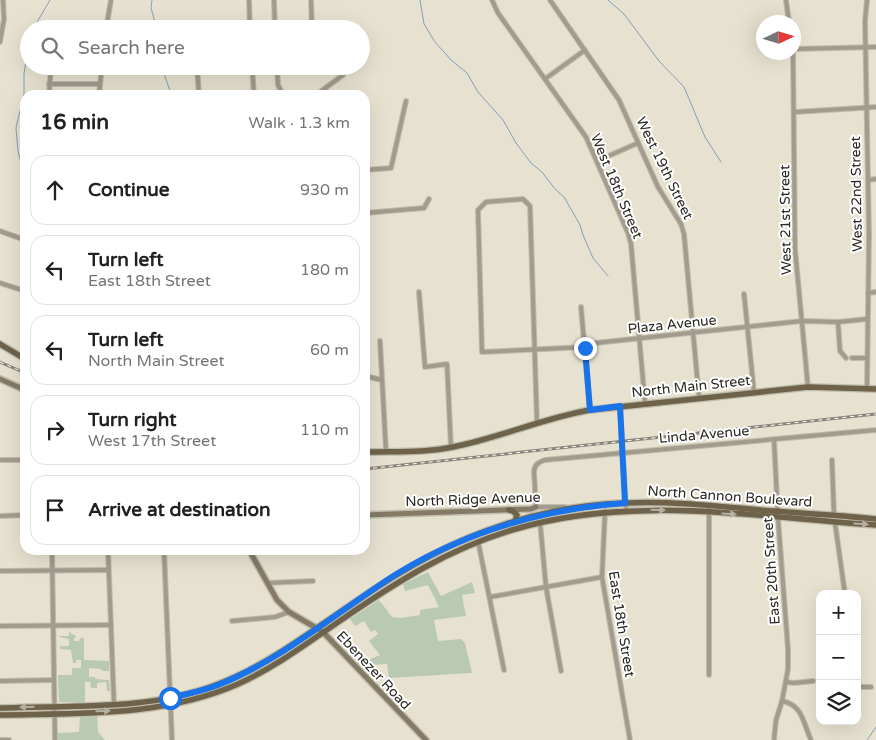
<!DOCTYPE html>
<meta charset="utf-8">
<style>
:root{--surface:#fff;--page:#f2f2f2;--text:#202124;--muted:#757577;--line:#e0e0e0}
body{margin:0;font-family:"Varela Round",sans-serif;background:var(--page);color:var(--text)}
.controls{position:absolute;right:15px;bottom:15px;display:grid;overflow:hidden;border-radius:10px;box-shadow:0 5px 20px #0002}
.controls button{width:45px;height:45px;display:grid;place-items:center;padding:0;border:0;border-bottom:1px solid var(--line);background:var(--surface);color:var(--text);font:25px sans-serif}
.compass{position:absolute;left:756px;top:15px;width:45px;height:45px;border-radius:50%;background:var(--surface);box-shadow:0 5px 20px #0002;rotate:86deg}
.stop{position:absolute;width:15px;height:15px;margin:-11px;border:4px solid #1a73e8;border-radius:50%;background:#fff}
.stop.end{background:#1a73e8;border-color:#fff;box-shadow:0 1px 5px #0008}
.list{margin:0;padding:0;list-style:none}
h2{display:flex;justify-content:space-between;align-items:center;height:65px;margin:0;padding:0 20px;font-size:21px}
h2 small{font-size:16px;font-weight:400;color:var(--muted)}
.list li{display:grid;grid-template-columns:32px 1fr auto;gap:15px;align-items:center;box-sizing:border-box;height:70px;margin:0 10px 10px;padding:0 10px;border:1px solid var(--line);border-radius:15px}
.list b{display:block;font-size:19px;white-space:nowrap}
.list p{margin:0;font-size:16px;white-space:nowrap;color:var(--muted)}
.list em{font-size:16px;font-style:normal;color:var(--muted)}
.icon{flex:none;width:28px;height:28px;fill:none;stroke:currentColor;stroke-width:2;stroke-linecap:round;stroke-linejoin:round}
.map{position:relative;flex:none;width:876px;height:740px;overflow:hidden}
.search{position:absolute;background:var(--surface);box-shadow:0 5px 20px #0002;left:20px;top:20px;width:350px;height:55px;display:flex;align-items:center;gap:12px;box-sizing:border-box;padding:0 18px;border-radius:28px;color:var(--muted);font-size:19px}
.panel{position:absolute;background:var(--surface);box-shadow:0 5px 20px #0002;left:20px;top:90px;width:350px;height:465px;border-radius:15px}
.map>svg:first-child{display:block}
.green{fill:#b9c9b2}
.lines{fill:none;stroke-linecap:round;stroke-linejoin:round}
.stream{stroke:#859eb7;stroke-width:1}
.street-casing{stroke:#c1bdad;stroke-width:6}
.secondary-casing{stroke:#c1bdad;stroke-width:8}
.primary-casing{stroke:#c1bdad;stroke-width:8}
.street{stroke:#a39c8e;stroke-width:4}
.secondary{stroke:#847a66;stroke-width:5}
.primary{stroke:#6e624a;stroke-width:5.5}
.rail-casing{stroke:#898579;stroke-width:3}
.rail{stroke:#fff;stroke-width:1;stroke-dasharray:4;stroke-linecap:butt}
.oneway{fill:#b6b0a4}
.route{stroke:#1a73e8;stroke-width:6}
.labels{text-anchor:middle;stroke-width:4;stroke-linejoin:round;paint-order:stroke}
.street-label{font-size:14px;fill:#2a2821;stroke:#fff}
</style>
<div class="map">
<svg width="876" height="740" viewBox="0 0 876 740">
<rect width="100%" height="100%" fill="#e7e2d0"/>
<g class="green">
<path d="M428,572L441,596L472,582L475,593L462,595L466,616L434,620L438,641L461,639L465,643L472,673L389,678L387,664L369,665L362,668L357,663L360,659L364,662L380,655L369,641L378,634L375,630L371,632L364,621L355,626L350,619L379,600L392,617L401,618L420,615V610L439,607L428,585L405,591L403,584Z"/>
<path d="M69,630L71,634L75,635L76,638H74V641H79L80,638H84V660L109,661V671H102L101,669L89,668V677H95V679L109,680L110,691H107L106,682L97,683V688H91L90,682H85V702H59L58,675H72V668H81V660H76V663H73L71,650L60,649V646H69V639L59,637V636H69Z"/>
<path d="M97,714L98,732L105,740H58V733L79,732L80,715Z"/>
</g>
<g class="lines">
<g class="stream">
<path d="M152,0L151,8L157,29"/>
<path d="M420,0L424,24L435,42L451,60L467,73L478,92L503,120L516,143L531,163L542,172L555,189L564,197L580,225L583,235L593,258L608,276"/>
<path d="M608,0L624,14L659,61L684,87L705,137L721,162"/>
<path d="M33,29L50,0"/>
<path d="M162,66C162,69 170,91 172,95"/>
<path d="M21,163L18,151L16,128L24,94V74L29,42"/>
<path d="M867,740L876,727"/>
</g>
<defs>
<g id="street">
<path d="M249,0L250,29"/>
<path d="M274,0L275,29"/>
<path d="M311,0L312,29"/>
<path d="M492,0L498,13L586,137L628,233L631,244L645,403"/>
<path d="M550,0L619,100L658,187L681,224L684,234L699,397"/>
<path d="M786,0L789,22"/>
<path d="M106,29L111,0"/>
<path d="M0,42L4,19L3,0"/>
<path d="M794,49L876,47"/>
<path d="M793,52L795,249L808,387"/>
<path d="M197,66L199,95"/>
<path d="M252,66L254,95"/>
<path d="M277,66L278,85L283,95"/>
<path d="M545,79L585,50"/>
<path d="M49,84H100"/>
<path d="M49,95L51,66"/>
<path d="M99,95L102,66"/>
<path d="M316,95L343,75L346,68"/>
<path d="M795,112L876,107"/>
<path d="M597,161L638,143"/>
<path d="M365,170L391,168L406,101"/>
<path d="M868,180L876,179"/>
<path d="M365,213L424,208L429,199"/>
<path d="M0,231L25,240"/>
<path d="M0,283L25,291"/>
<path d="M419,292L425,367L447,364L451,448"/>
<path d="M868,293L876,292"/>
<path d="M744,294L754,392"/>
<path d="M581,307L590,410"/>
<path d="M838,322L840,351L846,358"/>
<path d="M380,341L386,451"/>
<path d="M852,358H867"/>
<path d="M365,376L382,380"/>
<path d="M867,389L869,235L865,21L867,0"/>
<path d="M620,406L626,510"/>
<path d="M537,423L530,206L523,199L486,202L478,210L482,352L585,347L586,344L802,321L838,322L867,319"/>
<path d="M774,439L778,518L788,649V669L782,701"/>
<path d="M0,460H25"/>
<path d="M832,460L834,515"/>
<path d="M565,507H536L534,471C535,464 539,462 545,460L876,430"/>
<path d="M605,511L602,577L630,740"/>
<path d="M0,516L25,515"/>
<path d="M540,522L546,587L561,671"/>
<path d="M835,523L845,594"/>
<path d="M478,541L504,670"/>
<path d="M52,550L55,740"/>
<path d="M108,550L114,704"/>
<path d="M164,550L172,740"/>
<path d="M0,571L108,570"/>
<path d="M267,583L313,581"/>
<path d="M490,597L602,577"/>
<path d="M232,621L275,617L289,612"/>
<path d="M0,626L111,625"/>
<path d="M709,675V510"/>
<path d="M0,681L54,680"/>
<path d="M786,682L794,683L813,681"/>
<path d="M857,687H871"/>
<path d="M0,740H9"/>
<path d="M774,740L776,720L782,701C803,705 803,723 811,740"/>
</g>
<g id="secondary">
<path d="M0,379L25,390"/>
<path d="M365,515L531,509L536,507"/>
<path d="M249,550L277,600L289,612L323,632L426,740"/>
</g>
<g id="primary">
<path d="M0,344L25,359"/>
<path d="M365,452C394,451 425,453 453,447C500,438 543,418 590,410L808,387L876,389"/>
<path d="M509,510L513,511L517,515L515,521"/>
<path d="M0,708C72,705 148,711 216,685C267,666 310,632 355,602C401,570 449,542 503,525C542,512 584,504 626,503C671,501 716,506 760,510C799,513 837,515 876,519"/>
<path d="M0,715C80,713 163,717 238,684C276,667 310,641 344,618C398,581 449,549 512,530C630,494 755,517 876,525"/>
</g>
</defs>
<use href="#street" class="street-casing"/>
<use href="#secondary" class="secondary-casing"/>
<use href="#primary" class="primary-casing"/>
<use href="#street" class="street"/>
<use href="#secondary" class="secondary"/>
<use href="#primary" class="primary"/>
<defs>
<g id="rail">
<path d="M0,362L25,373"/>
<path d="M365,469L876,414"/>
</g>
</defs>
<use href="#rail" class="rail-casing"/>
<use href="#rail" class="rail"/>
</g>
<defs><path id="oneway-solid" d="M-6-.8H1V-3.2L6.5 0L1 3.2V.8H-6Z" transform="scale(1.25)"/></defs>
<g class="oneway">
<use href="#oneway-solid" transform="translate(658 510) rotate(1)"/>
<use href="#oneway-solid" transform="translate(729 514) rotate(4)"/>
<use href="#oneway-solid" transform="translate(861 524) rotate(4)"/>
<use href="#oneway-solid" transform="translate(27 707) rotate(178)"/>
<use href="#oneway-solid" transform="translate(103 711) rotate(-2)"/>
</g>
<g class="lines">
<path class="route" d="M170,698C186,694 203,691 218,685C283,659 337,612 395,575C466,531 543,509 625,503L620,406L590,410L585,348"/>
</g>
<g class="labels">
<g class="street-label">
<text transform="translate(665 168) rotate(64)" y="5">West 19th Street</text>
<text transform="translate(617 186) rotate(67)" y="5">West 18th Street</text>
<text transform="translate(856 194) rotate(-91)" y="5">West 22nd Street</text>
<text transform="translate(785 220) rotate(-91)" y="5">West 21st Street</text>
<text transform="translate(672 324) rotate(-6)" y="5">Plaza Avenue</text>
<text transform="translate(691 386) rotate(-6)" y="5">North Main Street</text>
<text transform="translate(704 434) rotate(-5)" y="5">Linda Avenue</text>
<text transform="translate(730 496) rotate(4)" y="5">North Cannon Boulevard</text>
<text transform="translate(473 499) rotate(-2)" y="5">North Ridge Avenue</text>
<text transform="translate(771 571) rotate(-94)" y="5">East 20th Street</text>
<text transform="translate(622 624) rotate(81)" y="5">East 18th Street</text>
<text transform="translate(374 670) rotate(47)" y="5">Ebenezer Road</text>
</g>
</g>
</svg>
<div class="controls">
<button>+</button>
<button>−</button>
<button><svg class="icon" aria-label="layers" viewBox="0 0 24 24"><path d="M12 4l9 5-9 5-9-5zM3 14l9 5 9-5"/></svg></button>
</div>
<svg class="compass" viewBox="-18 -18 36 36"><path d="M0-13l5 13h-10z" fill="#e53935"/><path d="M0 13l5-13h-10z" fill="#757577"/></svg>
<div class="stop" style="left:170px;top:698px"></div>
<div class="stop end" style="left:585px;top:348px"></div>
<div class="search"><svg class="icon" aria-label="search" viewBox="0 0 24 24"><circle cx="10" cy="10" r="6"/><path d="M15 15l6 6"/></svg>Search here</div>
<section class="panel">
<h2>16 min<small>Walk · 1.3 km</small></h2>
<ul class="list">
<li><svg class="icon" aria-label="ahead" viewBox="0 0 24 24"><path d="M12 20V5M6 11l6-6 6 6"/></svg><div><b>Continue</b></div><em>930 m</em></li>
<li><svg class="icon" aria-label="left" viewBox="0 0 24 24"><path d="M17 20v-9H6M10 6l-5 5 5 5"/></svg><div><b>Turn left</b><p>East 18th Street</p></div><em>180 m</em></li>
<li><svg class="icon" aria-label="left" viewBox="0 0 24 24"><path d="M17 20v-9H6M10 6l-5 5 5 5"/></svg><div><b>Turn left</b><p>North Main Street</p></div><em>60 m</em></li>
<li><svg class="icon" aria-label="right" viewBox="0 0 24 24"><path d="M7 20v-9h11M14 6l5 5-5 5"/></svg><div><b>Turn right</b><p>West 17th Street</p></div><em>110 m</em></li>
<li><svg class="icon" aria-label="arrive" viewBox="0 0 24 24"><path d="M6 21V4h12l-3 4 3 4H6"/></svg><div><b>Arrive at destination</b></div></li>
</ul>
</section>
</div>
